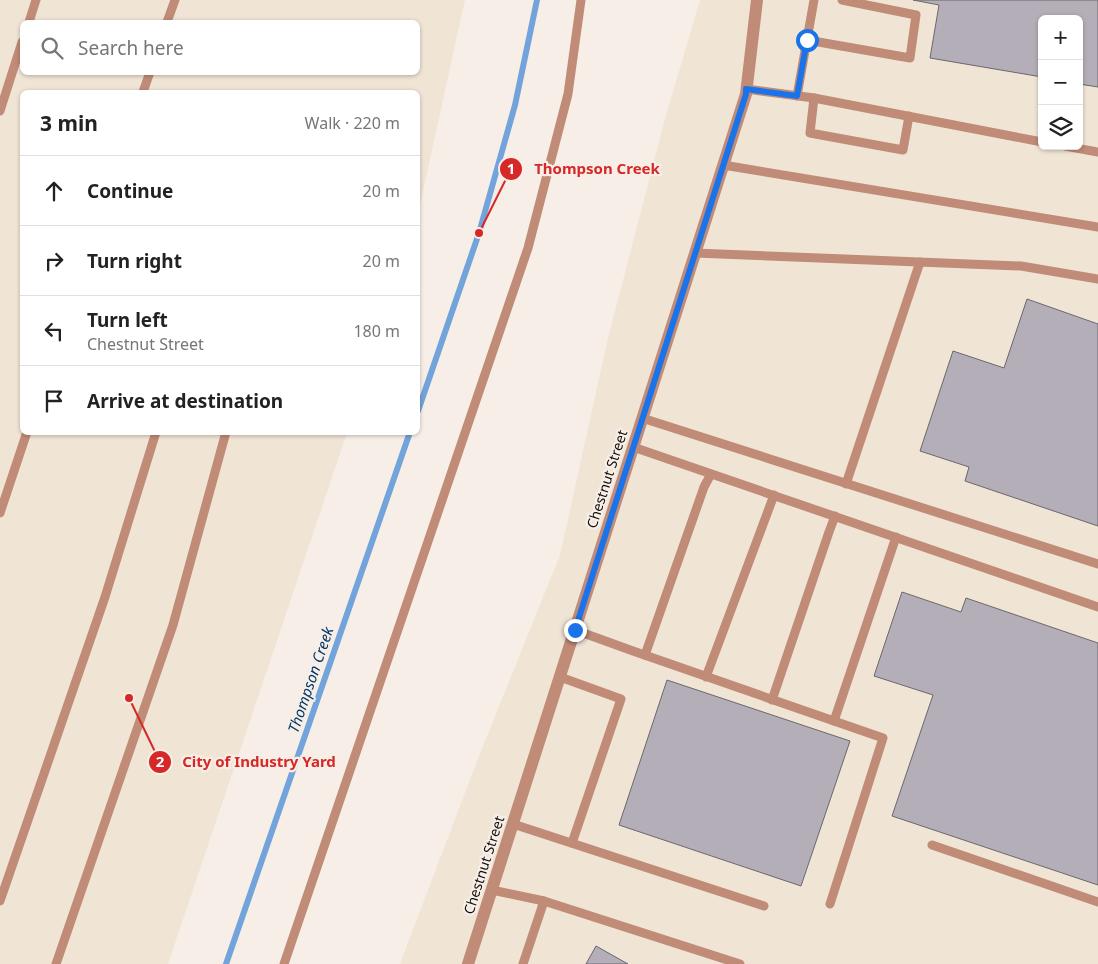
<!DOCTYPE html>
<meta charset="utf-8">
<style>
:root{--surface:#fff;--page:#f6f6f6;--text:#222;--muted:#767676;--line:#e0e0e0}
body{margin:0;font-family:"Noto Sans",sans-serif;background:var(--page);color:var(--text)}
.controls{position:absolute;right:15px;top:15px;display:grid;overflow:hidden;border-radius:8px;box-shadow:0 1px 4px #0004}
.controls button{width:45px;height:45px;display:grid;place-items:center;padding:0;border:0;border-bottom:1px solid var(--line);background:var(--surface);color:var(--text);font:25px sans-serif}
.stop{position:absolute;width:15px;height:15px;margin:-11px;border:4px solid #1a73e8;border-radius:50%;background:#fff}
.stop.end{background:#1a73e8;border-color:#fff;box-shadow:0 1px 5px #0008}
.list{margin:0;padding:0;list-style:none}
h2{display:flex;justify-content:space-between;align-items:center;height:65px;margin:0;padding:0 20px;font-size:21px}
h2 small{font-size:16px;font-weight:400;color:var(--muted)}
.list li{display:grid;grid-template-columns:32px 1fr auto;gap:15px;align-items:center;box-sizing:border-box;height:70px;padding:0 20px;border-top:1px solid var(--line)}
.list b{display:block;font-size:19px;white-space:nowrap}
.list p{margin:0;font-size:16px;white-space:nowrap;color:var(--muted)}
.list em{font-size:16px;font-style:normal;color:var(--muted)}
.icon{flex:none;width:28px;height:28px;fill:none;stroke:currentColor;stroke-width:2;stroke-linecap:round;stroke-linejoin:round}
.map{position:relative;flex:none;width:1098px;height:964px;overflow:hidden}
.search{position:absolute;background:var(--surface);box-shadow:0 1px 4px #0004;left:20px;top:20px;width:400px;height:55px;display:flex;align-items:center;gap:12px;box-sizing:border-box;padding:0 18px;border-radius:8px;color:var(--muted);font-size:19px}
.panel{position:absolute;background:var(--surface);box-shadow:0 1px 4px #0004;left:20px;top:90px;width:400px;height:345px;border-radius:8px}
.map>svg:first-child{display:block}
.built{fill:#f0e4d5;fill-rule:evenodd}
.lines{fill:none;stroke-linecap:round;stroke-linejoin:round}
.stream{stroke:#73a3db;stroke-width:6}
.building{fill:#b3aeb7;stroke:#6b676f}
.service{stroke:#c08b77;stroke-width:9}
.minor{stroke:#c08b77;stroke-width:12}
.route{stroke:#1a73e8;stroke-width:6}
.labels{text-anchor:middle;stroke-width:4.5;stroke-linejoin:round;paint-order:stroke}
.street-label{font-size:14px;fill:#110f0c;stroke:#f7efe7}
.water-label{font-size:15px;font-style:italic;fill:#03386a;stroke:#f7efe7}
.leader{fill:none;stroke:#d62828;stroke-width:2}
.callout-dot{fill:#d62828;stroke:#f7efe7;stroke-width:2}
.mark-label{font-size:15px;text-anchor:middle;font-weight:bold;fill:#fff}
.callout-label{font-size:15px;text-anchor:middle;font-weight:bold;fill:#d62828;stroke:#f7efe7;stroke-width:4.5;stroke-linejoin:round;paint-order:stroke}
</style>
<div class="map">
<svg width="1098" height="964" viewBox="0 0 1098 964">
<rect width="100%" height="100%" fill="#f7efe7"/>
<g class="built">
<path d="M0,0H465L418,214V92H22V432L347,433L168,964H0ZM22,22H418V72H22Z"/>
<path d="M700,0H1098V964H400L477,761L560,555L608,338L666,115ZM1042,19H1079V146H1042Z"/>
</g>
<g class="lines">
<g class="stream">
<path d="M418,411L479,233L515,105L537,0"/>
<path d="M226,964L410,432"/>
</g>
</g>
<g class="building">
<path d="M913,0H1098V87L1079,84V19H1042V77L930,58L939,5Z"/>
<path d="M1027,299L1098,324V526L965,481L969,467L920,451L953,351L1004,368Z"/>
<path d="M902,592L961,612L966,598L1098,643V885L892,816L933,695L874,676Z"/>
<path d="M667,680L850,741L801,886L619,825Z"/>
<path d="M596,946L628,964H586Z"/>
</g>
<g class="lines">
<g class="service">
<path d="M29,22L36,0"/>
<path d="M167,22L175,0"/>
<path d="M807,40L910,58L916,15L842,0"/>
<path d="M746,89L814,98L1042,142"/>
<path d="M143,92L150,72"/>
<path d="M797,96L814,0"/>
<path d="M814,98L810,133L903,150L909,116"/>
<path d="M0,111L22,42"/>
<path d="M1065,146L1098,152"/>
<path d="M723,165L1098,227"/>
<path d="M695,253L1021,266L1098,279"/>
<path d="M642,418L1098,564"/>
<path d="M633,447L1098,607"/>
<path d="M846,484L920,262"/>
<path d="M0,513L27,432"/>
<path d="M575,630L633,651L883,738L830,904"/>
<path d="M645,655L704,487L711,474"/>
<path d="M560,677L621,699L572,843"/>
<path d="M706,677L774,495"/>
<path d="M772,700L829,532L835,516"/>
<path d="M834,721L896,537"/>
<path d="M513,824L764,906"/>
<path d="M932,845L1098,902"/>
<path d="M492,890L544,901L740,964"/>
<path d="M0,901L105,597L156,432"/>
<path d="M56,964L173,625L226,432"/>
<path d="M284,964L528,248L568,94L581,0"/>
<path d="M523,964L544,901"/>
</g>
<path class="minor" d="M468,964L746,94L757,0"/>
</g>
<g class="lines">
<path class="route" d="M575,630L746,94V89L797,96L807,40"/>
</g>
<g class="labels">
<g class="street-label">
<text transform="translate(607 479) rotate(-72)" y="5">Chestnut Street</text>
<text transform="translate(484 865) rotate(-72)" y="5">Chestnut Street</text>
</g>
<g class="water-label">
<text transform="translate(311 680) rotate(-71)" y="5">Thompson Creek</text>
</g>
</g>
<path class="leader" d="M479 233L511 169M129 698L160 762"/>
<g class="callout-dot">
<circle cx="479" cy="233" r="5"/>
<circle cx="129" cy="698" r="5"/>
<circle cx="511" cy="169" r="12"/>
<circle cx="160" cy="762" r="12"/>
</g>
<g class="mark-label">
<text x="511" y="174">1</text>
<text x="160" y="767">2</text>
</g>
<g class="callout-label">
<text x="597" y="174">Thompson Creek</text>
<text x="259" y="767">City of Industry Yard</text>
</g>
</svg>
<div class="controls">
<button>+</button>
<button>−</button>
<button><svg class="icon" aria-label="layers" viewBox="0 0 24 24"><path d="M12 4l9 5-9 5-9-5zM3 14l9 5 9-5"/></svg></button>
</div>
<div class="stop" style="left:807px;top:40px"></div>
<div class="stop end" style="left:575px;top:630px"></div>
<div class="search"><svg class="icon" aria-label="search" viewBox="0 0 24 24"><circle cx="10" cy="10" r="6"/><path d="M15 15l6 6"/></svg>Search here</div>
<section class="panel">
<h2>3 min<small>Walk · 220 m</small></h2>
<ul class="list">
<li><svg class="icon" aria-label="ahead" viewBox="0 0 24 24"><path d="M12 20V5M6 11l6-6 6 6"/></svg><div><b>Continue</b></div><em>20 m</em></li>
<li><svg class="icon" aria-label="right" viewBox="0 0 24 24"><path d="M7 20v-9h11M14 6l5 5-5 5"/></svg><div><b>Turn right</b></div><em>20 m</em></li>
<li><svg class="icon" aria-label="left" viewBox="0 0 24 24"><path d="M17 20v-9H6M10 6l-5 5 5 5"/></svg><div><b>Turn left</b><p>Chestnut Street</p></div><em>180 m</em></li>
<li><svg class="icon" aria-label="arrive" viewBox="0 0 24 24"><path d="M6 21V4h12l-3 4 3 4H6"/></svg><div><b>Arrive at destination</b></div></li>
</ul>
</section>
</div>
